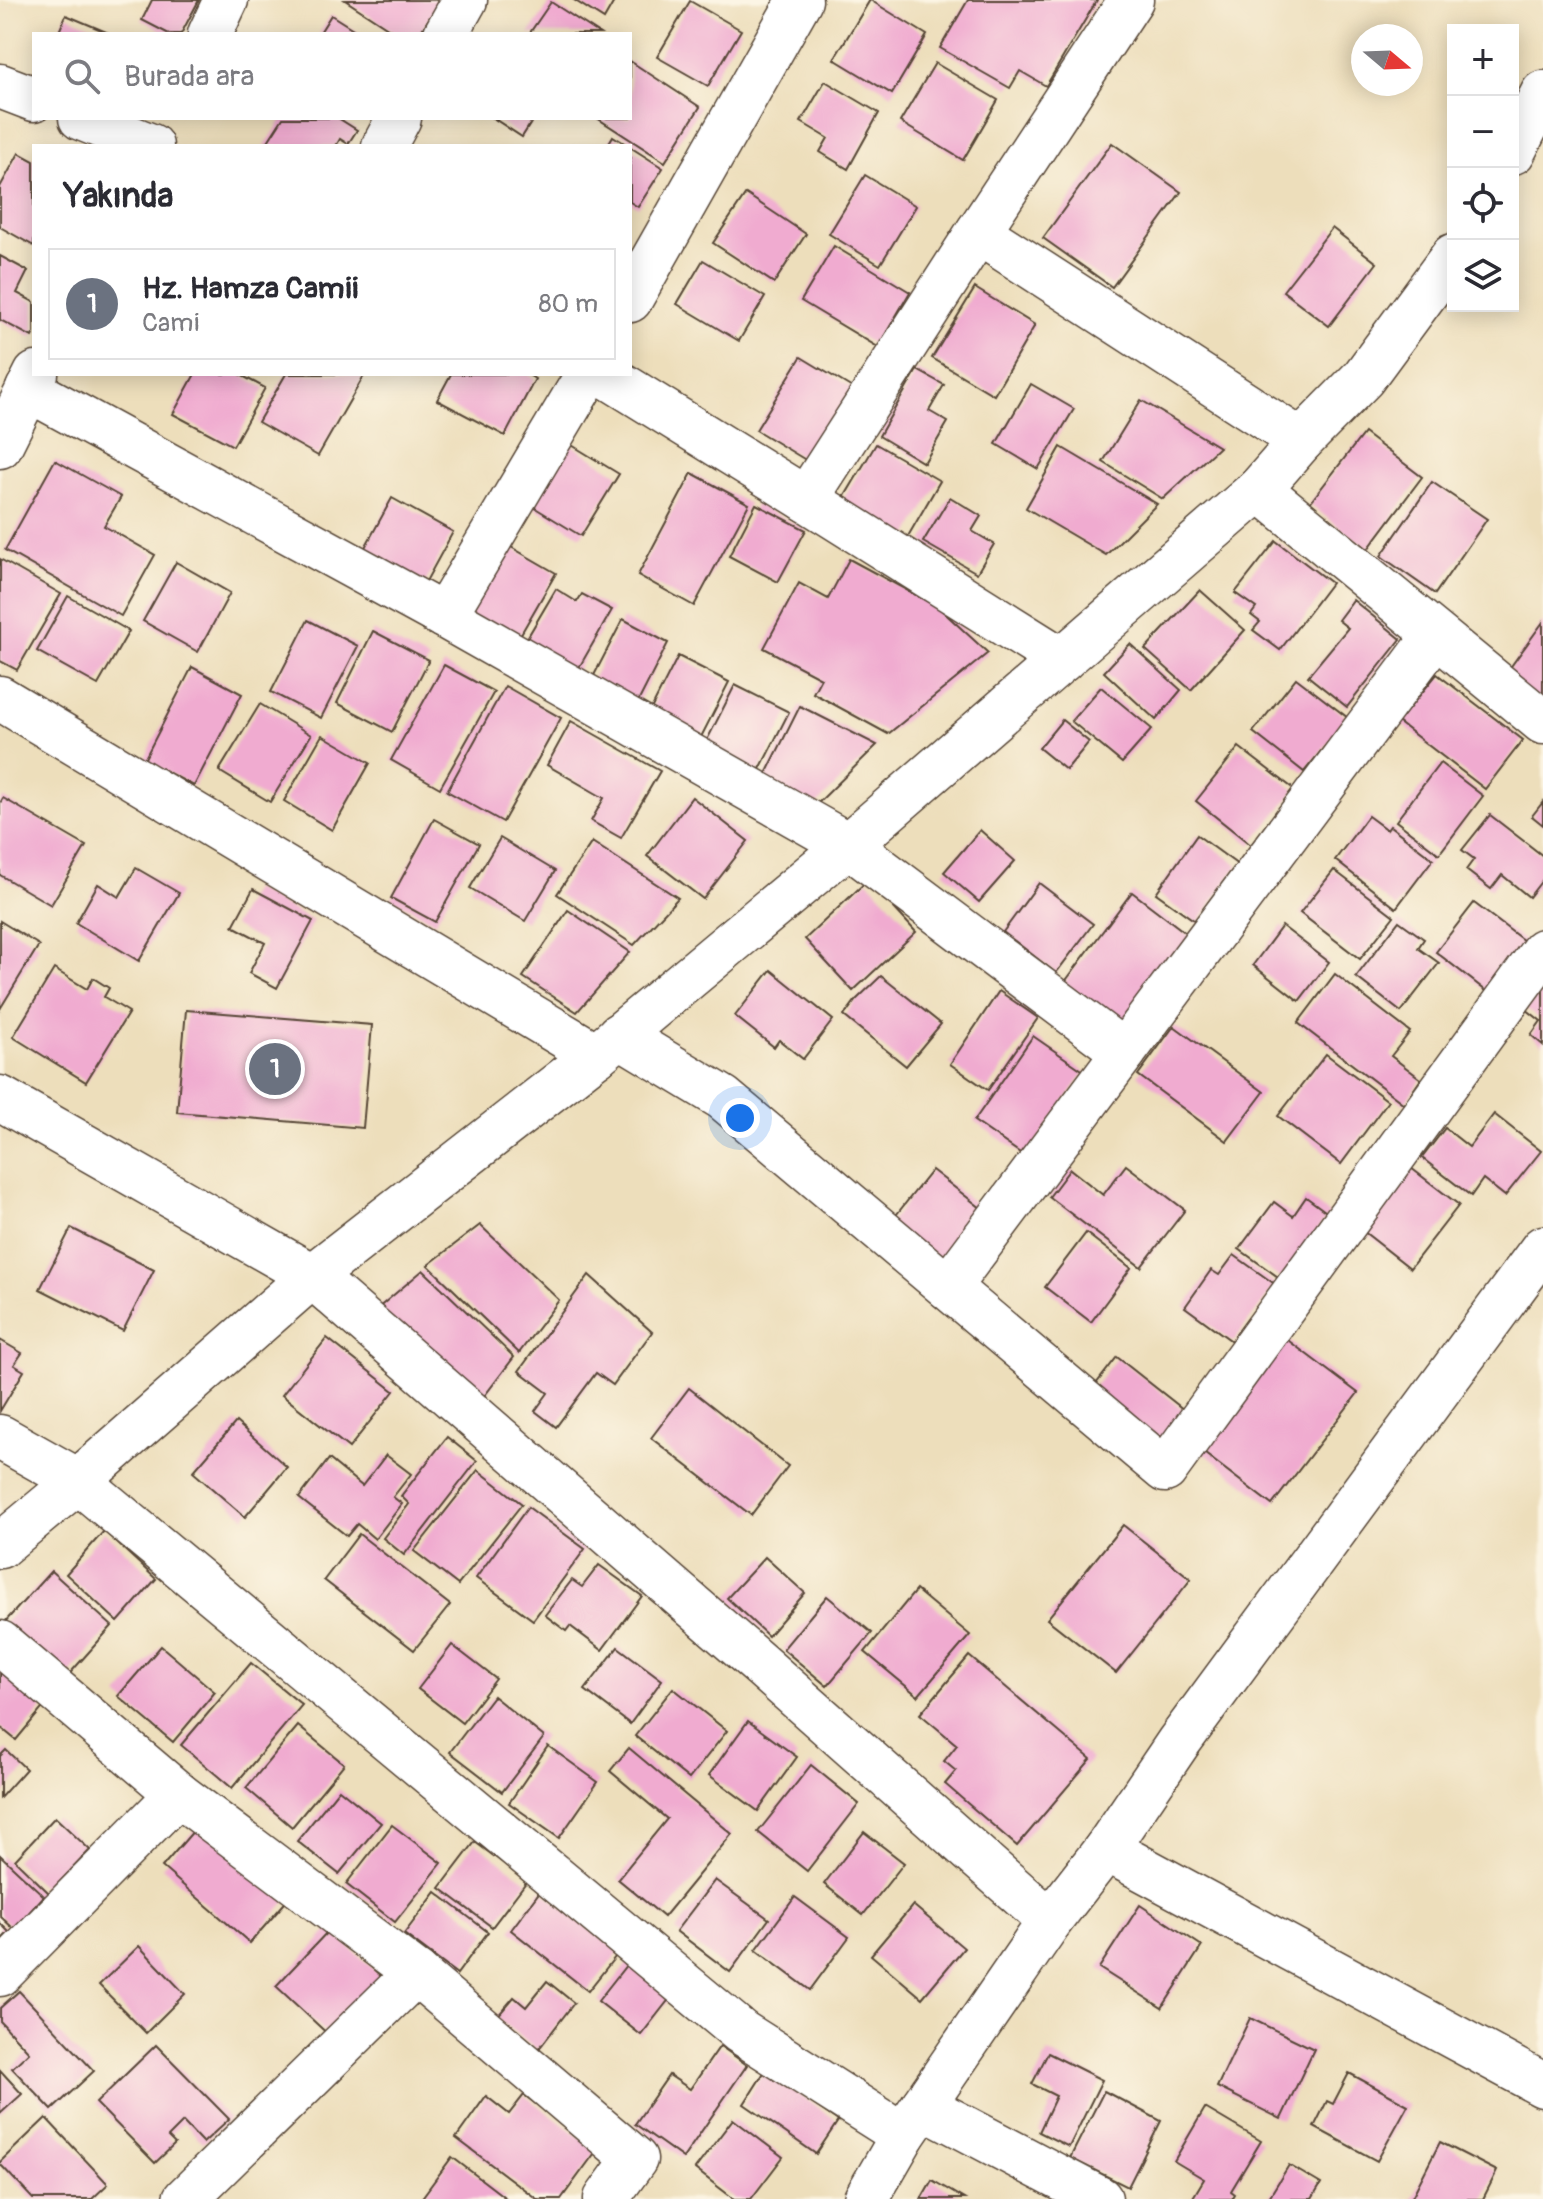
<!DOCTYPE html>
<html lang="tr">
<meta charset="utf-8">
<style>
:root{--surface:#fff;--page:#f2f2f3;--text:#2b2b33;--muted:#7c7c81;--line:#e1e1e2;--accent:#c8321e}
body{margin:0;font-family:Pangolin,sans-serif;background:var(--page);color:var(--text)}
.controls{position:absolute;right:24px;top:24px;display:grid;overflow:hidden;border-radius:0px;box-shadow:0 4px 20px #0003}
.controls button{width:72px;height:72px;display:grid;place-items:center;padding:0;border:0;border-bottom:2px solid var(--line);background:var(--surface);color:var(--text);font:40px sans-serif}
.compass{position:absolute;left:1351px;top:24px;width:72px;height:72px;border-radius:50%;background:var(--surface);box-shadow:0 4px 20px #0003;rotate:109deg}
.you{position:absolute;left:740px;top:1118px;width:28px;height:28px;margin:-20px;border:6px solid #fff;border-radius:50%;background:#1a73e8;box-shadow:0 0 0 12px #1a73e833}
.badge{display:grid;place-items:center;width:52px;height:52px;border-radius:50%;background:var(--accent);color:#fff;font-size:26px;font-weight:700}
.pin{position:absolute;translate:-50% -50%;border:4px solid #fff;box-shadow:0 2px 8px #0006}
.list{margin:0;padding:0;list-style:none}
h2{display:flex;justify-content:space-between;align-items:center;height:104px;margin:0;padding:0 32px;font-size:34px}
h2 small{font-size:26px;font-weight:400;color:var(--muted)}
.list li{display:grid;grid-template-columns:52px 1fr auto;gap:24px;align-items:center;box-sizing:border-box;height:112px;margin:0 16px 16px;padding:0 16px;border:2px solid var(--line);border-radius:0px}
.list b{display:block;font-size:30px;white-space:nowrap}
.list p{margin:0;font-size:26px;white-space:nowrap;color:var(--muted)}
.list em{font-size:26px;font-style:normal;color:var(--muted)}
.icon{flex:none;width:44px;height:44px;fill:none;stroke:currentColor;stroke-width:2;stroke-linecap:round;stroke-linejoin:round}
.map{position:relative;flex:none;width:1543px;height:2199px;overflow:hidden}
.search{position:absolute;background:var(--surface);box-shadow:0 4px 20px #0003;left:32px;top:32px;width:600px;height:88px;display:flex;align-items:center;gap:20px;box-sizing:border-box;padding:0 28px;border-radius:0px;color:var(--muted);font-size:30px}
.panel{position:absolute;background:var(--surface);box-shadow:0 4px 20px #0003;left:32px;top:144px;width:600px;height:232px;border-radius:0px}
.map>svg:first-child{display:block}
.building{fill:#f0abd0}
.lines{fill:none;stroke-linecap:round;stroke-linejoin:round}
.minor-casing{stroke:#564536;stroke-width:47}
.minor{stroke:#fff;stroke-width:44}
</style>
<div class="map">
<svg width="1543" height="2199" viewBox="0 0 1543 2199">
<rect width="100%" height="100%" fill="#fcf5e5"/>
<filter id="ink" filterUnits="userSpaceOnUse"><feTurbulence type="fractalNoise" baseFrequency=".0125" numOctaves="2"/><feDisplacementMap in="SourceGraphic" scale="16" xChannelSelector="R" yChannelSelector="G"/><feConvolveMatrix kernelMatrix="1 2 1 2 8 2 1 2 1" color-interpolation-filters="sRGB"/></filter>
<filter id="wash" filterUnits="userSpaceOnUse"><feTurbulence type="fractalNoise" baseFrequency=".006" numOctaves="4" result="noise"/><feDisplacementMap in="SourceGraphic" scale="32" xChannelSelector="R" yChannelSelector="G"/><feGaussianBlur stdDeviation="1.8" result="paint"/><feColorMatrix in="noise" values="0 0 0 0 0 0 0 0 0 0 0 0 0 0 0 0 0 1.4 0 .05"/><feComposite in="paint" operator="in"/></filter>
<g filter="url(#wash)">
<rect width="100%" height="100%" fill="#eddebb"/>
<g id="blocks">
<g class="building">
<path d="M152,0H199L181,34H169L142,20Z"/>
<path d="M345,0H441L419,34H397Z"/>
<path d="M574,0H615L604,19Z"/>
<path d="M870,0L927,35L892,94L834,59Z"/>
<path d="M968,0H1097L1046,86L1020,71L1010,88L940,48Z"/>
<path d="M690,1L741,30L708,86L657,57Z"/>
<path d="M551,2L600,34H529Z"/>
<path d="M66,15L111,34H58Z"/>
<path d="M331,15L361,34H319Z"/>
<path d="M630,61L700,107L665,162L597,118H630Z"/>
<path d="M935,63L998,100L963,160L900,122Z"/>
<path d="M825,81L879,113L848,169L820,152L828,138L801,122Z"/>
<path d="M283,118H338L357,130L348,144L340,139L336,146H265Z"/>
<path d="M493,118H534L522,137Z"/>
<path d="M613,136L629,146H607Z"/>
<path d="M1112,143L1181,192L1112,287L1043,238Z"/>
<path d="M630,147L663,168L638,207L630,202Z"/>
<path d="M19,153L34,161V246L0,227V187Z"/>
<path d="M865,175L916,206L880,265L829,234Z"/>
<path d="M746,194L806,234L774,283L713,243Z"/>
<path d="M1332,228L1377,263L1329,326L1283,291Z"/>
<path d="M834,246L910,292L878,347L801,301Z"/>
<path d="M0,256L28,271L17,293L34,302V333L32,337L0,320Z"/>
<path d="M703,260L765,297L739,341L677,304Z"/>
<path d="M975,288L1035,325L994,395L932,358Z"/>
<path d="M801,357L859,392L814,465L756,430Z"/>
<path d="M917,370L944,385L929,411L948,422L924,463L879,436Z"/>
<path d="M195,374H239L265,388L233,446L173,414Z"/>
<path d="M286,374H365L318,456L258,422Z"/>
<path d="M451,374H527L535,379L505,436L437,400Z"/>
<path d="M1031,384L1074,409L1038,469L996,444Z"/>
<path d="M1141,400L1219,447L1163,499L1103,462Z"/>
<path d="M1364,433L1422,477L1368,549L1309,504Z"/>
<path d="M570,444L619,474L581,536L532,506Z"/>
<path d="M876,444L940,481L907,538L842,501Z"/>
<path d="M1061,447L1157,504L1106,555L1026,508Z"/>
<path d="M55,460L121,497L104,526L155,555L121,616L5,550Z"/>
<path d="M692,473L749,504L694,606L638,575Z"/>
<path d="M1432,482L1487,519L1435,594L1381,556Z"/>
<path d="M950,497L981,516L972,531L994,544L977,573L923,542Z"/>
<path d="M392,498L453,532L424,585L363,551Z"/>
<path d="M756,504L806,530L778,582L729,556Z"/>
<path d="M499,540L556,573L514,646L457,613Z"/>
<path d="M1276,541L1331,583L1280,650L1253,630L1260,622L1251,615L1256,608L1235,593Z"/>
<path d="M0,559L61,594L17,670L0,661Z"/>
<path d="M849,559L938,607L988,653L888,734L813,693L821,678L764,648L799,583L828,599Z"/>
<path d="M176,562L230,593L198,652L143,621Z"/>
<path d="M556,589L577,602L582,594L612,610L572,680L520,650Z"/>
<path d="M1200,590L1245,630L1191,690L1145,649Z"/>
<path d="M68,596L129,631L98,685L37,651Z"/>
<path d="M1353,600L1401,639L1347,707L1308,676L1348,628L1338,620Z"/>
<path d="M623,619L668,643L635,708L589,685Z"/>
<path d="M308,620L358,646L321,718L271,692Z"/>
<path d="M1543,622V704L1504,676Z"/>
<path d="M373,631L429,660L392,732L337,703Z"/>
<path d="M1130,644L1181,690L1156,720L1104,672Z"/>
<path d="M678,656L729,682L696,747L645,721Z"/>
<path d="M444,665L494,692L440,788L391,760Z"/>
<path d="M192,667L242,694L194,786L144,760Z"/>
<path d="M1437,674L1523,740L1485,789L1398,722Z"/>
<path d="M1296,678L1348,718L1304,772L1253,732Z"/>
<path d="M735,685L789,712L756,777L702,750Z"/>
<path d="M505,686L561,718L503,822L447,791Z"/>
<path d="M1101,687L1152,729L1122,763L1071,721Z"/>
<path d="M260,704L311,735L270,802L219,771Z"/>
<path d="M800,706L877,745L815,806L763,780Z"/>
<path d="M1062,720L1089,742L1066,770L1039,748Z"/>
<path d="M571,721L660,771L621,838L591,821L604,798L547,765Z"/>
<path d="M322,735L370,763L332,830L284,801Z"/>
<path d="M1239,747L1295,790L1251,845L1196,801Z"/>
<path d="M1440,763L1483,796L1439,854L1396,821Z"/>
<path d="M692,797L748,841L703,899L647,856Z"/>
<path d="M3,798L86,846L51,905L0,875V803Z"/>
<path d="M1543,802V825L1532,816Z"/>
<path d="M1490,815L1543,856V879L1529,897L1502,875L1491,889L1466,870L1474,859L1462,850Z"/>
<path d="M1368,816L1387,830L1390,826L1433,859L1396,908L1335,860Z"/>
<path d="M434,819L479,844L435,922L391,898Z"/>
<path d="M980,830L1015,861L979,902L944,872Z"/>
<path d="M1197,835L1238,865L1198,923L1156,893Z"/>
<path d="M500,838L555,871L525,921L470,888Z"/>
<path d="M592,842L678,898L634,945L557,894Z"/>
<path d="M136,868L179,893L139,961L76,923L98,884L119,897Z"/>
<path d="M1334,870L1394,916L1360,959L1300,913Z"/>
<path d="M868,880L916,932L853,991L805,939Z"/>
<path d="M1039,883L1093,924L1056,973L1003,932Z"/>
<path d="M253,889L313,921L277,988L249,973L265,943L233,926Z"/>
<path d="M1132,892L1191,937L1123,1027L1064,983Z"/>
<path d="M1474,903L1528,944L1490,994L1436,952Z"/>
<path d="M568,910L630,952L577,1012L523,977Z"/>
<path d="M0,921L39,945L0,1009Z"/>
<path d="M1399,921L1424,939L1418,948L1439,963L1401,1012L1356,977Z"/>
<path d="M1282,926L1329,962L1299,1001L1253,965Z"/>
<path d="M54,969L87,989L93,978L109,988L104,997L129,1012L86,1082L13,1037Z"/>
<path d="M771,970L833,1020L803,1059L779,1040L774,1047L735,1016Z"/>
<path d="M1335,974L1410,1032L1391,1056L1421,1079L1404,1104L1298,1023Z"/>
<path d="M881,976L941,1024L906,1066L844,1016L856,1000Z"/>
<path d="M1543,988V1045L1531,1035L1541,1021L1526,1009Z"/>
<path d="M999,991L1038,1018L988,1090L950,1064Z"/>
<path d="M186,1010L372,1025L363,1128L177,1112Z"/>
<path d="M1174,1026L1264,1092L1227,1141L1138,1075Z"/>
<path d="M1033,1036L1085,1072L1026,1157L974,1121Z"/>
<path d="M1326,1054L1388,1101L1341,1164L1278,1116Z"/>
<path d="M1494,1114L1541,1151L1505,1196L1483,1179L1471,1196L1422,1158L1445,1128L1469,1147Z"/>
<path d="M1126,1165L1185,1210L1141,1267L1049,1197L1070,1169L1103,1195Z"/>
<path d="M1411,1168L1459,1205L1410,1268L1363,1231Z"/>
<path d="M932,1170L986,1212L943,1265L889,1224Z"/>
<path d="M1306,1197L1329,1214L1281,1279L1239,1249L1274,1202L1293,1216Z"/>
<path d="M480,1225L559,1300L519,1353L428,1265Z"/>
<path d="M71,1228L154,1270L123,1331L40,1289Z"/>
<path d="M1086,1233L1131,1268L1091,1322L1045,1287Z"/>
<path d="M1234,1255L1276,1285L1233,1342L1185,1307L1211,1270L1219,1275Z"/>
<path d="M423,1270L514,1357L482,1399L377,1309Z"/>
<path d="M589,1275L652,1332L613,1385L596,1373L556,1427L535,1411L548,1393L519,1371Z"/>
<path d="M327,1338L394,1391L349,1448L282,1395Z"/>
<path d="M1285,1338L1358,1393L1272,1505L1200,1450Z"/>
<path d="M0,1340L22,1353L14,1365L24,1371L0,1411Z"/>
<path d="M1117,1357L1184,1410L1156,1446L1089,1393Z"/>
<path d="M689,1388L788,1466L751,1515L651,1438Z"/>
<path d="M236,1422L287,1467L245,1517L193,1472Z"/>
<path d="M447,1437L477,1461L404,1555L383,1538L409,1504L401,1496Z"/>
<path d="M386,1455L411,1474L393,1497L402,1504L375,1539L357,1524L347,1536L299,1498L329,1459L362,1486Z"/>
<path d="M478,1470L522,1504L458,1585L414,1551Z"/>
<path d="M528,1507L585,1549L533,1620L476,1578Z"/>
<path d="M1123,1525L1191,1579L1116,1673L1047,1619Z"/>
<path d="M104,1531L156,1579L118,1622L66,1574Z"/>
<path d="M359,1534L450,1605L414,1650L324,1580Z"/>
<path d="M765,1557L805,1593L768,1636L727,1598Z"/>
<path d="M599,1565L642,1596L602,1650L570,1626L566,1631L545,1615L572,1580L582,1587Z"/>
<path d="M51,1571L112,1626L64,1680L3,1624Z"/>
<path d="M916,1590L970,1635L918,1696L865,1652Z"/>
<path d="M827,1596L872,1633L827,1686L783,1649Z"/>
<path d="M452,1645L496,1679L462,1723L418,1689Z"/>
<path d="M161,1646L215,1692L173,1742L118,1696Z"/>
<path d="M618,1647L662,1680L630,1724L585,1690Z"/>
<path d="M969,1656L1091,1759L1017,1846L945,1784L956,1771L944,1761L957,1745L920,1714Z"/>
<path d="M251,1663L302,1705L232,1788L181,1745Z"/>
<path d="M0,1666L46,1704L16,1740L0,1727Z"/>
<path d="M673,1688L727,1731L689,1779L635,1736Z"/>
<path d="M493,1696L544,1737L502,1792L450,1752Z"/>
<path d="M748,1721L797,1757L758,1811L709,1775Z"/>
<path d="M298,1726L344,1764L292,1827L246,1788Z"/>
<path d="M548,1746L598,1782L559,1838L509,1803Z"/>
<path d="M629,1748L732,1834L664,1917L618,1879L667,1819L610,1771Z"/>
<path d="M6,1750L26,1769L0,1798V1756Z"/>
<path d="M811,1765L859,1804L807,1871L758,1832Z"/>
<path d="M339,1789L381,1823L339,1874L297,1841Z"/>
<path d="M55,1817L90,1850L49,1893L15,1860Z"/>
<path d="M202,1821L290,1897L250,1943L162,1867Z"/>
<path d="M392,1825L442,1863L395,1922L346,1884Z"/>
<path d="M864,1832L904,1863L863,1915L824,1884Z"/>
<path d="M475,1842L527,1881L492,1927L440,1888Z"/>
<path d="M0,1855L44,1896L14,1929L0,1916Z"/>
<path d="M715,1880L769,1919L730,1972L676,1931Z"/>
<path d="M541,1890L619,1952L588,1991L511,1930Z"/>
<path d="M436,1892L488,1932L457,1974L404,1934Z"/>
<path d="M795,1897L849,1937L810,1990L756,1950Z"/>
<path d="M913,1905L964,1948L922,1998L871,1955Z"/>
<path d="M1140,1905L1202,1946L1162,2008L1099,1968Z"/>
<path d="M0,1923L9,1932L0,1941Z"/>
<path d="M330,1929L385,1980L332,2038L276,1986Z"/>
<path d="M139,1946L185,1994L146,2033L99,1985Z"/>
<path d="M631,1959L674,1993L641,2035L598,2001Z"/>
<path d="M547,1981L574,2003L538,2050L496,2018L514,1997L526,2007Z"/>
<path d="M19,1991L94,2071L52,2110L12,2068L29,2052L0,2021V2008Z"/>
<path d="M1250,2018L1314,2049L1281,2119L1217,2087Z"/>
<path d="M156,2045L229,2119L203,2143L183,2122L168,2137L175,2144L155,2163L96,2103Z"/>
<path d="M720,2046L747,2065L683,2158L635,2124L669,2075L690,2089Z"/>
<path d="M1048,2053L1102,2080L1069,2147L1039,2132L1056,2096L1032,2084Z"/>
<path d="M0,2070L22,2094L0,2114Z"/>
<path d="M765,2071L838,2121L816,2154L744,2104Z"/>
<path d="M1349,2073L1408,2105L1377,2161L1314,2127L1327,2101L1333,2104Z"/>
<path d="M1104,2091L1161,2121L1128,2187L1070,2158Z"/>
<path d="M524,2095L597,2150L561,2199H537L456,2138L486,2096L509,2114Z"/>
<path d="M1205,2108L1261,2141L1231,2191L1235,2194L1232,2199H1192L1204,2179L1174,2161Z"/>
<path d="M46,2118L108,2184L92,2199H33L0,2164V2162Z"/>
<path d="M733,2119L783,2157L751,2199H734L695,2169Z"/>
<path d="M1440,2142L1497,2171L1483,2199H1411Z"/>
<path d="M452,2157L507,2199H421Z"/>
<path d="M1289,2165L1321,2184L1312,2199H1268Z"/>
<path d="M932,2180L964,2199H921Z"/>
</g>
</g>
</g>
<g filter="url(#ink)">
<use href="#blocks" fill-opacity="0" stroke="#564536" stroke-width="2"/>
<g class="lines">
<defs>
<g id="minor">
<path d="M210,34L226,0"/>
<path d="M446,34L465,0"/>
<path d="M0,86L34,99"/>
<path d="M81,118L151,146"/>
<path d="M384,146L399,118"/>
<path d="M1513,152L1543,93"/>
<path d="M978,232L1301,441"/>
<path d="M630,300L800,0"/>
<path d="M604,374L806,499L1062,660"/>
<path d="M28,389L444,616L848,845L1124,1052"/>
<path d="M0,446L36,374"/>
<path d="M1259,489L1543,722"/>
<path d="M806,499L978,232L1131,0"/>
<path d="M444,616L588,374"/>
<path d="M0,698L596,1055"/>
<path d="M619,1035L723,1098L1165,1470L1543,951"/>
<path d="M0,1098L312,1276L763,1667L1050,1921"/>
<path d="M948,1287L1436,635"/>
<path d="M0,1437L78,1481L741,2032L903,2135"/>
<path d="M0,1546L78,1481L312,1276L596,1055L848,845L1259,489L1301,441L1363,378L1453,256"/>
<path d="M0,1643L178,1794L416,1973L635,2159L606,2199"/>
<path d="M1106,1849L1543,2085"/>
<path d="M0,1974L178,1794"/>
<path d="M923,2106L1100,2199"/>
<path d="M185,2199L416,1973"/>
<path d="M866,2199L903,2135L1050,1921L1106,1849L1178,1743L1543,1248"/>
</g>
</defs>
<use href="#minor" class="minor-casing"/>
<use href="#minor" class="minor"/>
</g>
</g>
</svg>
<div class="controls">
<button>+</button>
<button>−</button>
<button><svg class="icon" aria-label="locate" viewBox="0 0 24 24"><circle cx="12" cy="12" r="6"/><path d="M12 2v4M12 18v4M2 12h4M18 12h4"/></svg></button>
<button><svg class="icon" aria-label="layers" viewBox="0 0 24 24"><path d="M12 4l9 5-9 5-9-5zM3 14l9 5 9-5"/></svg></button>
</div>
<svg class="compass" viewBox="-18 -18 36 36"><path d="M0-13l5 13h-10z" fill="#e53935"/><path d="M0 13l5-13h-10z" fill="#7c7c81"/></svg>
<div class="you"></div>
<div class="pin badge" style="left:275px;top:1069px;background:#6b7280">1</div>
<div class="search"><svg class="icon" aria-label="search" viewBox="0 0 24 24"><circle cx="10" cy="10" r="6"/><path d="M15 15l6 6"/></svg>Burada ara</div>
<section class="panel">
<h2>Yakında<small></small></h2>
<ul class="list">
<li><span class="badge" style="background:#6b7280">1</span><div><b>Hz. Hamza Camii</b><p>Cami</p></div><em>80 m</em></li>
</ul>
</section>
</div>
